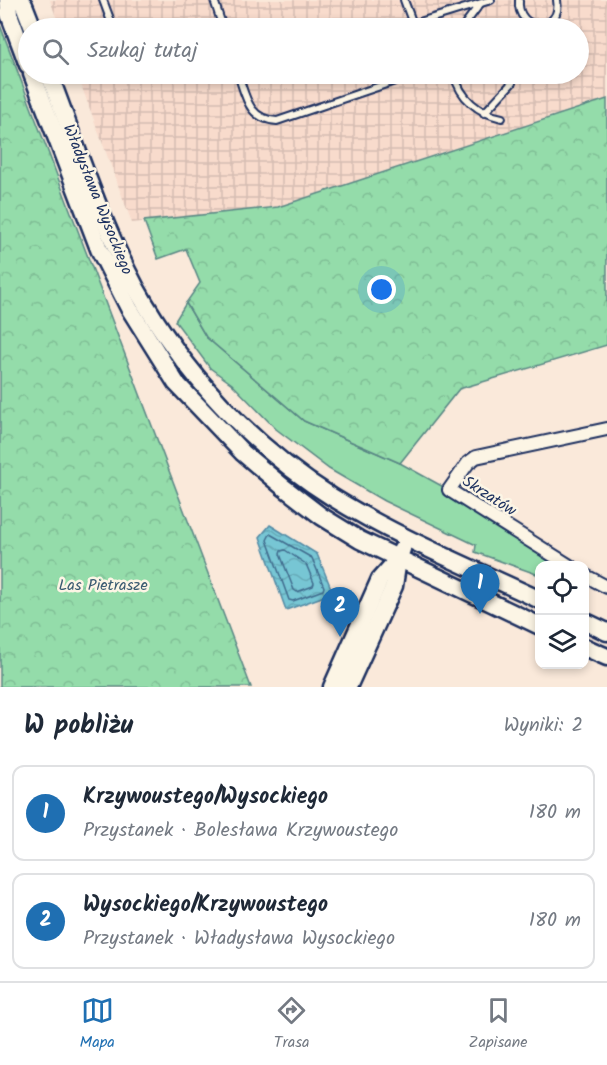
<!DOCTYPE html>
<html lang="pl">
<meta charset="utf-8">
<style>
:root{--surface:#fff;--page:#f2f2f3;--text:#1f2937;--muted:#747a83;--line:#e0e1e3;--accent:#1f6fb2}
body{margin:0;font-family:Kalam,sans-serif;background:var(--page);color:var(--text)}
.controls{position:absolute;right:18px;bottom:18px;display:grid;overflow:hidden;border-radius:12px;box-shadow:0 3px 9px #0003}
.controls button{width:54px;height:54px;display:grid;place-items:center;padding:0;border:0;border-bottom:2px solid var(--line);background:var(--surface);color:var(--text);font:30px sans-serif}
.you{position:absolute;left:382px;top:290px;width:21px;height:21px;margin:-15px;border:4px solid #fff;border-radius:50%;background:#1a73e8;box-shadow:0 0 0 9px #1a73e833}
.badge{display:grid;place-items:center;width:39px;height:39px;border-radius:50%;background:var(--accent);color:#fff;font-size:20px;font-weight:700}
.pin{position:absolute;translate:-50% -50px;filter:drop-shadow(0 2px 3px #0008)}
.pin::after{content:'';position:absolute;top:32px;width:21px;height:18px;background:inherit;clip-path:polygon(0 0,100% 0,50% 100%)}
.list{margin:0;padding:0;list-style:none}
h2{display:flex;justify-content:space-between;align-items:center;height:78px;margin:0;padding:0 24px;font-size:26px}
h2 small{font-size:20px;font-weight:400;color:var(--muted)}
.list li{display:grid;grid-template-columns:39px 1fr auto;gap:18px;align-items:center;box-sizing:border-box;height:96px;margin:0 12px 12px;padding:0 12px;border:2px solid var(--line);border-radius:12px}
.list b{display:block;font-size:22px;white-space:nowrap}
.list p{margin:0;font-size:20px;white-space:nowrap;color:var(--muted)}
.list em{font-size:20px;font-style:normal;color:var(--muted)}
.icon{flex:none;width:33px;height:33px;fill:none;stroke:currentColor;stroke-width:2;stroke-linecap:round;stroke-linejoin:round}
.map{position:relative;flex:none;width:607px;height:687px;overflow:hidden}
.search{position:absolute;background:var(--surface);box-shadow:0 3px 9px #0003;left:18px;right:18px;top:18px;height:66px;display:flex;align-items:center;gap:15px;box-sizing:border-box;padding:0 21px;border-radius:33px;color:var(--muted);font-size:22px}
.sheet{height:294px;background:var(--surface)}
nav{display:flex;justify-content:space-around;align-items:center;box-sizing:border-box;height:84px;border-top:2px solid var(--line);background:var(--surface);font-size:16px;color:var(--muted)}
nav a{display:grid;justify-items:center;gap:3px}
nav .on{color:var(--accent)}
.map>svg:first-child{display:block}
.industrial{fill:url(#industrial-grid)}
.grass{fill:#94dcaa;stroke:#588684;stroke-width:1.5}
.forest{fill:url(#forest-crowns);stroke:#588684;stroke-width:1.5}
.water{fill:url(#water-waves);stroke:#528aa5;stroke-width:1.5}
.lines{fill:none;stroke-linecap:round;stroke-linejoin:round}
.shore{stroke:#406b8d;stroke-width:1.5}
.lane-casing{stroke:#1b2f5e;stroke-width:10}
.street-casing{stroke:#1b2f5e;stroke-width:16}
.secondary-casing{stroke:#1b2f5e;stroke-width:21}
.lane{stroke:#fcf5e5;stroke-width:6}
.street{stroke:#fcf5e5;stroke-width:12}
.secondary{stroke:#fcf5e5;stroke-width:16}
.labels{text-anchor:middle;stroke-width:5;stroke-linejoin:round;paint-order:stroke}
.street-label{font-size:16px;fill:#1b2f5e;stroke:#fcf5e5}
.park-label{font-size:16px;fill:#395a71;stroke:#fcf5e5}
</style>
<div class="map">
<svg width="607" height="687" viewBox="0 0 607 687">
<defs>
<pattern id="industrial-grid" width="8" height="8" patternUnits="userSpaceOnUse" patternTransform="scale(1.5)"><rect width="8" height="8" fill="#f8dbcc"/><path d="M0 4h8M4 0v8" fill="none" stroke="#d4bcb2"/></pattern>
<pattern id="forest-crowns" width="20" height="18" patternUnits="userSpaceOnUse" patternTransform="scale(1.5)"><rect width="20" height="18" fill="#94dcaa"/><path d="M2 6a3 3 0 1 1 6 0M12 15a3 3 0 1 1 6 0" fill="none" stroke="#7fbd95"/></pattern>
<pattern id="water-waves" width="16" height="10" patternUnits="userSpaceOnUse" patternTransform="scale(1.5)"><rect width="16" height="10" fill="#77c6d4"/><path d="M0 5q4-4 8 0t8 0" fill="none" stroke="#66aab8"/></pattern>
</defs>
<rect width="100%" height="100%" fill="#fae9da"/>
<filter id="ink" filterUnits="userSpaceOnUse"><feTurbulence type="fractalNoise" baseFrequency=".0167" numOctaves="2"/><feDisplacementMap in="SourceGraphic" scale="12" xChannelSelector="R" yChannelSelector="G"/><feConvolveMatrix kernelMatrix="1 2 1 2 8 2 1 2 1" color-interpolation-filters="sRGB"/></filter>
<g filter="url(#ink)">
<path class="industrial" d="M50,0H607V99L278,207L132,223L77,74H578V28H60Z"/>
<path class="grass" d="M186,303L206,337L304,421L400,463L449,490L548,561L550,565L540,566L539,575L475,552L476,545L384,501L329,469L276,429L232,384L210,368L175,321Z"/>
<g class="forest">
<path d="M0,25L251,687H0Z"/>
<path d="M607,99V345L459,389L400,463L304,421L206,337L186,303L200,283L186,249L158,259L144,221L278,207Z"/>
</g>
<path class="water" d="M270,525L317,554L333,593L286,610L260,537Z"/>
<g class="lines">
<g class="shore">
<path d="M270,534L312,558L324,587L323,590L293,601L289,600L267,540Z"/>
<path d="M285,550L306,564L314,583L313,586L297,592L294,590L280,554L281,551Z"/>
</g>
<defs>
<g id="lane">
<path d="M103,0L113,27"/>
<path d="M214,0L223,28"/>
<path d="M404,0L413,24L491,0"/>
<path d="M519,0C516,33 563,33 557,0"/>
<path d="M462,28L480,4"/>
<path d="M238,74C246,97 248,119 277,121L401,79L402,74"/>
<path d="M454,74C460,98 478,113 502,118"/>
<path d="M484,113L512,83"/>
</g>
<g id="street">
<path d="M570,566L449,490L468,463L476,457L607,429"/>
<path d="M584,575L607,587"/>
</g>
<g id="secondary">
<path d="M8,0L9,14L28,65"/>
<path d="M20,0L24,5L33,28"/>
<path d="M32,74L99,249L129,308L176,383L243,453L282,486L321,516L360,540L540,626"/>
<path d="M49,74C76,144 100,221 136,288C183,372 251,446 332,497C398,538 470,567 540,600"/>
<path d="M584,621L607,632"/>
<path d="M584,647L607,657"/>
<path d="M332,687L380,579L398,559L402,549"/>
<path d="M348,687L394,586L398,559"/>
</g>
</defs>
<use href="#lane" class="lane-casing"/>
<use href="#street" class="street-casing"/>
<use href="#secondary" class="secondary-casing"/>
<use href="#lane" class="lane"/>
<use href="#street" class="street"/>
<use href="#secondary" class="secondary"/>
</g>
</g>
<g class="labels">
<g class="street-label">
<text transform="translate(99 199) rotate(68)" y="6">Władysława Wysockiego</text>
<text transform="translate(490 495) rotate(33)" y="6">Skrzatów</text>
</g>
<g class="park-label">
<text x="103" y="590">Las Pietrasze</text>
</g>
</g>
</svg>
<div class="controls">
<button><svg class="icon" aria-label="locate" viewBox="0 0 24 24"><circle cx="12" cy="12" r="6"/><path d="M12 2v4M12 18v4M2 12h4M18 12h4"/></svg></button>
<button><svg class="icon" aria-label="layers" viewBox="0 0 24 24"><path d="M12 4l9 5-9 5-9-5zM3 14l9 5 9-5"/></svg></button>
</div>
<div class="you"></div>
<div class="pin badge" style="left:480px;top:614px">1</div>
<div class="pin badge" style="left:340px;top:637px">2</div>
<div class="search"><svg class="icon" aria-label="search" viewBox="0 0 24 24"><circle cx="10" cy="10" r="6"/><path d="M15 15l6 6"/></svg>Szukaj tutaj</div>
</div>
<section class="sheet">
<h2>W pobliżu<small>Wyniki: 2</small></h2>
<ul class="list">
<li><span class="badge">1</span><div><b>Krzywoustego/Wysockiego</b><p>Przystanek · Bolesława Krzywoustego</p></div><em>180 m</em></li>
<li><span class="badge">2</span><div><b>Wysockiego/Krzywoustego</b><p>Przystanek · Władysława Wysockiego</p></div><em>180 m</em></li>
</ul>
</section>
<nav>
<a class="on"><svg class="icon" aria-label="map" viewBox="0 0 24 24"><path d="M3 6l6-2 6 2 6-2v14l-6 2-6-2-6 2zM9 4v14M15 6v14"/></svg>Mapa</a>
<a><svg class="icon" aria-label="directions" viewBox="0 0 24 24"><path d="M12 3l9 9-9 9-9-9zM9 14v-3h6M13 9l2 2-2 2"/></svg>Trasa</a>
<a><svg class="icon" aria-label="saved" viewBox="0 0 24 24"><path d="M7 4h10v16l-5-4-5 4z"/></svg>Zapisane</a>
</nav>
